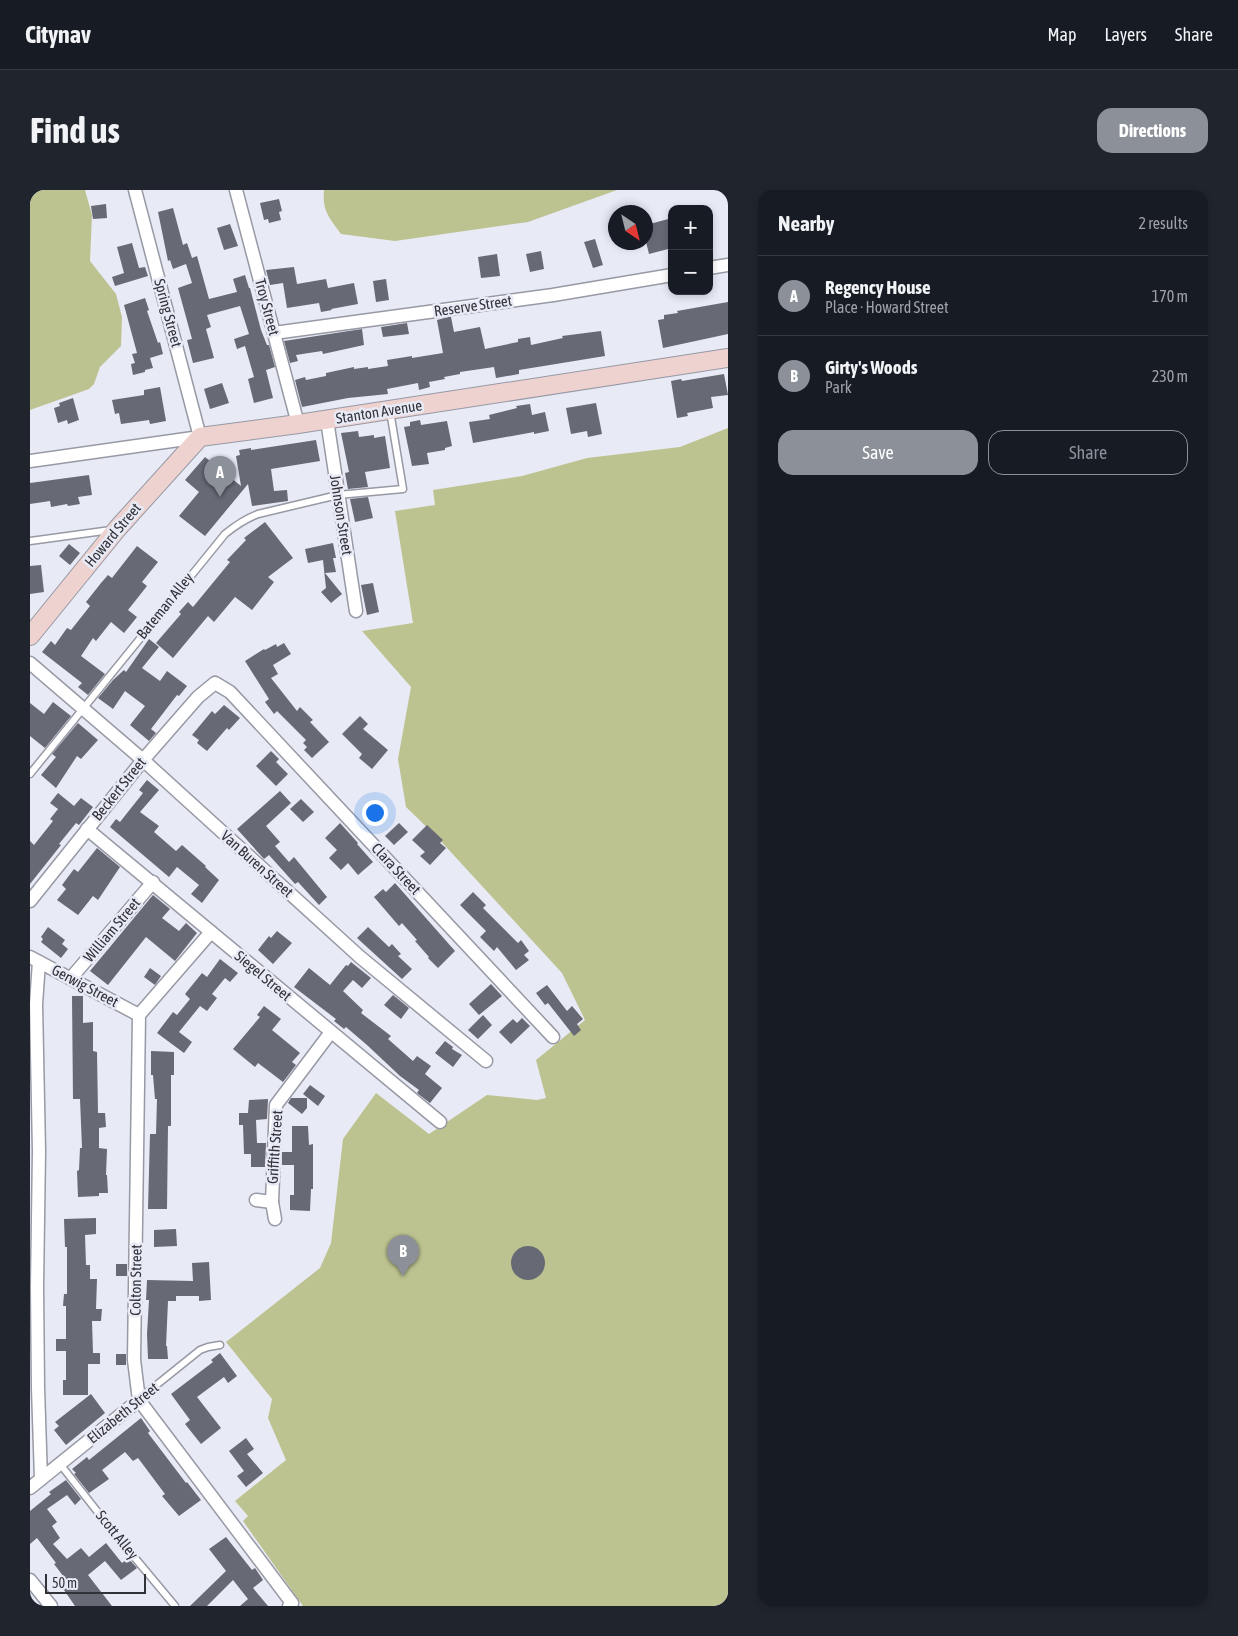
<!DOCTYPE html>
<meta charset="utf-8">
<style>
:root{--surface:#171b24;--page:#20242c;--text:#f1f3f6;--muted:#9ea1a6;--line:#363941;--accent:#8c9099}
body{margin:0;font-family:"Asap Condensed",sans-serif;background:var(--page);color:var(--text)}
.controls{position:absolute;right:15px;top:15px;display:grid;overflow:hidden;border-radius:10px;box-shadow:0 2px 8px #0003}
.controls button{width:45px;height:45px;display:grid;place-items:center;padding:0;border:0;border-bottom:1px solid var(--line);background:var(--surface);color:var(--text);font:25px sans-serif}
.compass{position:absolute;left:578px;top:15px;width:45px;height:45px;border-radius:50%;background:var(--surface);box-shadow:0 2px 8px #0003;rotate:145deg}
.scale{position:absolute;left:15px;bottom:12px;width:101px;box-sizing:border-box;padding-left:5px;border:2px solid #323338;border-top:0;font-size:14px;line-height:18px;white-space:nowrap;color:#323338;-webkit-text-stroke:4px #e8eaf6;paint-order:stroke}
.you{position:absolute;left:344px;top:622px;width:18px;height:18px;margin:-12px;border:4px solid #fff;border-radius:50%;background:#1a73e8;box-shadow:0 0 0 8px #1a73e833}
.badge{display:grid;place-items:center;width:32px;height:32px;border-radius:50%;background:var(--accent);color:#fff;font-size:16px;font-weight:700}
.pin{position:absolute;translate:-50% -41px;filter:drop-shadow(0 1px 2px #0008)}
.pin::after{content:'';position:absolute;top:26px;width:18px;height:15px;background:inherit;clip-path:polygon(0 0,100% 0,50% 100%)}
.list{margin:0;padding:0;list-style:none}
h2{display:flex;justify-content:space-between;align-items:center;height:65px;margin:0;padding:0 20px;font-size:21px}
h2 small{font-size:16px;font-weight:400;color:var(--muted)}
.list li{display:grid;grid-template-columns:32px 1fr auto;gap:15px;align-items:center;box-sizing:border-box;height:80px;padding:0 20px;border-top:1px solid var(--line)}
.list b{display:block;font-size:19px;white-space:nowrap}
.list p{margin:0;font-size:16px;white-space:nowrap;color:var(--muted)}
.list em{font-size:16px;font-style:normal;color:var(--muted)}
.actions{display:flex;gap:10px;padding:15px 20px}
.actions a{flex:1;padding:11px 0;border:1px solid var(--accent);border-radius:15px;text-align:center;font-size:18px;color:var(--accent)}
.actions .main{background:var(--accent);color:#fff}
.map{position:relative;flex:none;width:698px;height:1416px;overflow:hidden;border-radius:15px}
header{display:flex;align-items:center;gap:30px;box-sizing:border-box;height:70px;padding:0 25px;background:var(--surface);border-bottom:1px solid var(--line)}
header strong{font-size:24px}
nav{display:flex;gap:28px;margin-inline-start:auto;font-size:18px}
.intro{display:flex;align-items:center;justify-content:space-between;box-sizing:border-box;height:120px;padding:0 30px}
h1{margin:0;font-size:35px}
.button{padding:12px 22px;border-radius:15px;background:var(--accent);color:#fff;font-size:18px;font-weight:700}
main{display:flex;gap:30px;padding:0 30px}
aside{flex:1;background:var(--surface);border-radius:15px;box-shadow:0 2px 8px #0003}
.map>svg:first-child{display:block}
.green{fill:#bdc390}
.building{fill:#676974}
.lines{fill:none;stroke-linecap:round;stroke-linejoin:round}
.lane-casing{stroke:#9799a4;stroke-width:9}
.street-casing{stroke:#9799a4;stroke-width:15}
.secondary-casing{stroke:#9799a4;stroke-width:20}
.lane{stroke:#fff;stroke-width:6}
.street{stroke:#fff;stroke-width:12}
.secondary{stroke:#edd2d0;stroke-width:18}
.labels{text-anchor:middle;stroke-width:5;stroke-linejoin:round;paint-order:stroke}
.street-label{font-size:15px;fill:#323338;stroke:#e8eaf6}
</style>
<header>
<strong>Citynav</strong>
<nav><a>Map</a><a>Layers</a><a>Share</a></nav>
</header>
<div class="intro"><h1>Find us</h1><a class="button">Directions</a></div>
<main>
<div class="map">
<svg width="698" height="1416" viewBox="0 0 698 1416">
<rect width="100%" height="100%" fill="#e8eaf6"/>
<g class="green">
<path d="M0,0H55L62,25L60,71L86,104L92,127L91,156L70,177L64,194L59,199L0,220Z"/>
<path d="M294,0H587L498,32L365,51L311,44C299,27 292,21 294,0Z"/>
<path d="M698,238V1416H273L213,1331L218,1326L205,1311L256,1270L238,1228L242,1209L196,1152L290,1078L301,1053L313,949L346,903L399,944L457,905L507,910L516,908L506,870L555,830L532,783L407,647L376,617L368,569L381,497L332,441L383,433L365,321L405,315L403,300L492,286L557,268L650,257Z"/>
</g>
<g class="building">
<path d="M249,9L252,21L249,22L251,30L239,33L238,29L234,30L230,13Z"/>
<path d="M76,14L77,28L63,29L61,16Z"/>
<path d="M143,18L153,55L157,53L162,68L167,66L179,109L207,102L203,89L215,85L219,98H220L231,140L237,155H239L245,177L236,180L243,208L224,213L218,189L224,187L215,156L207,159L204,149L219,144L210,116L177,125L181,137L176,139L184,168L163,173L157,150L162,149L148,98L162,93L156,74L143,79L140,70L138,71L128,22Z"/>
<path d="M642,28V58L619,64L616,52V35Z"/>
<path d="M200,34L208,56L194,60L187,38Z"/>
<path d="M565,49L573,75L563,78L554,52Z"/>
<path d="M102,53L109,78L115,77L118,86L85,96L82,87L94,83L87,57Z"/>
<path d="M511,61L514,79L500,82L496,64Z"/>
<path d="M467,64L470,86L451,88L448,67Z"/>
<path d="M264,77L267,94L296,89L298,98L324,93L328,114L301,119L302,120L291,122L289,113L257,118L253,93L240,95L236,80Z"/>
<path d="M356,89L359,110L346,112L343,91Z"/>
<path d="M115,108L119,120L117,121L128,153L130,152L133,164L120,168L123,178L115,180V182L103,185L101,174L105,173L102,164L107,163L94,115Z"/>
<path d="M698,112V144L633,158L628,130L634,129V125L648,123L647,121Z"/>
<path d="M418,127H421L424,142L450,137L455,159L488,152V149L500,147L501,155L533,148L532,146L571,141L575,166L489,180V184L466,188L464,177L430,182V184L414,187L415,189L399,192L400,197L389,200L388,193L357,199L358,204L318,208L272,217L265,190L275,187L276,190L296,186V183L324,177V179L338,177V179L358,176L357,170L382,166V168L413,163L407,130Z"/>
<path d="M377,133L379,144L353,147L351,137Z"/>
<path d="M332,139L334,155L293,164L292,161L266,165L268,171L260,173L254,151Z"/>
<path d="M694,184L698,205L681,207L683,218L657,223L658,226L647,228L641,191L651,189L652,191Z"/>
<path d="M192,193L199,213L180,219L174,199Z"/>
<path d="M130,197L136,231L120,234L119,230L91,234L89,223L85,224L82,210L114,205V200Z"/>
<path d="M43,208L49,230L38,234L37,230L28,233L24,218L30,216L29,213Z"/>
<path d="M566,213L572,244L558,247L557,241L541,244L536,218Z"/>
<path d="M500,214L502,225L515,222L519,241L504,244V242L443,253L439,232L460,229L459,225L487,218L486,216Z"/>
<path d="M390,230L391,235L417,231L422,256L415,258V260L397,263L399,274L382,276L374,237L380,236V232Z"/>
<path d="M328,241L329,247L344,245V248L355,246L360,278L335,282L338,297L318,299L315,283L319,282L311,243Z"/>
<path d="M286,250L290,271L241,279L244,301L257,300L258,311L222,316L218,294L175,346L149,326L169,302L155,290L175,267L211,296L206,266L210,265L209,260L221,258V260Z"/>
<path d="M59,285L62,305L48,307L50,314L38,316L37,314L21,317L20,311L0,314V293Z"/>
<path d="M338,307L343,328L325,332L320,309Z"/>
<path d="M235,332L263,368L238,387L244,392L222,420L205,407L184,432L178,426L143,468L126,453L151,424L149,422L158,412L163,417L200,372L197,370L216,350L214,348Z"/>
<path d="M303,353L306,368H303L306,382L295,383L312,404L301,413L291,402L296,398L293,370L278,373L275,359Z"/>
<path d="M39,354L50,363L40,375L29,366Z"/>
<path d="M107,356L128,372L112,392L117,396L98,420L107,427L94,443L81,432L66,451L63,448L51,466L75,484L58,505L48,497L52,493L12,462L21,451L25,455L37,438L41,440L60,416L56,412L71,393L78,385L82,388Z"/>
<path d="M11,375L14,402L0,404V376Z"/>
<path d="M343,393L349,422L337,425L331,395Z"/>
<path d="M119,449L129,457L112,478L130,491L137,481L157,496L149,506L147,505L121,539L126,543L119,551L100,535L115,516L95,501L83,519L68,508L83,490L94,480L96,482Z"/>
<path d="M254,453L261,464L243,475L248,484L241,488L267,521L270,517L283,530L280,532L299,552L282,568L274,560L277,557L273,553L276,550L247,521L244,524L235,512L239,509L215,471L234,459L235,460L246,454L247,457Z"/>
<path d="M23,512L41,526L15,558L0,546V513L14,524Z"/>
<path d="M194,515L210,528L199,540L197,538L177,561L167,553L169,550L162,545L182,521L185,524Z"/>
<path d="M330,526L338,534L333,539L358,560L342,579L329,568L332,564L312,544Z"/>
<path d="M48,533L68,550L51,569L47,566L26,598L11,585L26,567L22,564Z"/>
<path d="M241,561L249,569L246,572L258,584L246,596L226,576Z"/>
<path d="M117,590L129,600L110,622L129,636L124,642L146,661L152,655L176,676L175,677L189,690L172,713L161,704L169,695L147,677L139,687L80,637L86,629L90,632L113,603L109,600Z"/>
<path d="M250,601L261,613L236,636L250,652L245,656L259,672L264,667L297,707L289,715L268,692L265,694L239,665L234,669L207,639Z"/>
<path d="M28,603L44,616L51,608L63,617L49,635L46,633L29,654L31,655L0,694V651L4,655L23,631L20,629L28,619L20,613Z"/>
<path d="M271,609L284,622L273,632L260,619Z"/>
<path d="M310,633L328,653L327,654L343,672L328,685L318,673L311,680L299,668L307,660L295,648Z"/>
<path d="M369,633L378,642L364,655L355,646Z"/>
<path d="M397,635L413,650L410,653L416,658L400,675L390,666L395,662L382,650Z"/>
<path d="M67,658L90,677L68,710L63,706L48,725L27,710L36,699L32,695L44,679L48,682Z"/>
<path d="M365,693L425,761L408,778L398,768L399,767L385,751L387,750L372,733L369,736L344,707L353,699L356,702Z"/>
<path d="M443,702L456,715L453,718L488,753L491,750L499,761L494,765L499,770L486,780L467,757L464,761L450,747L456,741L430,715Z"/>
<path d="M123,705L140,719L132,728L149,741L156,733L167,743L145,771L116,747L78,795L60,781Z"/>
<path d="M18,737L35,750L32,754L38,759L31,768L11,752L13,749L11,747Z"/>
<path d="M338,737L359,757L362,754L371,764L368,766L382,779L372,789L327,748Z"/>
<path d="M247,741L262,753L243,774L228,760L239,746L241,748Z"/>
<path d="M190,769L208,783L200,792L195,788L182,804L187,808L177,821L170,816L149,842L162,852L154,863L127,843L143,822L147,825L160,809L155,804L172,783L177,787Z"/>
<path d="M321,772L341,788L332,798L323,790L313,801L333,820L331,823L361,846L358,849L383,871L387,866L401,876L395,884L412,898L400,913L387,903L389,900L370,886L337,855L316,837L314,839L304,831L306,829L264,797L279,778L300,795L316,775L318,776Z"/>
<path d="M120,778L131,786L125,795L114,787Z"/>
<path d="M461,794L472,806L449,825L439,814Z"/>
<path d="M517,795L537,821L542,816L553,829L547,834L551,840L544,846L518,813L515,815L506,803Z"/>
<path d="M363,805L379,818L371,829L354,815Z"/>
<path d="M42,806H53V833L63,832V861L67,862L68,923H75L76,937L69,938V958L77,959L76,985H77L78,1003H69V1006L48,1007L47,981L49,980L50,958H52L50,909H43Z"/>
<path d="M234,816L251,829L242,840L270,863L262,872L266,875L253,892L228,873L225,877L203,859L230,827L227,825Z"/>
<path d="M453,825L462,835L448,849L438,840Z"/>
<path d="M492,828L500,836L481,854L469,842L483,829L487,833Z"/>
<path d="M415,851L423,857L422,859L432,865L423,877L405,863Z"/>
<path d="M121,861L144,862V885H141V936H138L137,1019H118L120,944H126L127,909H125L123,885H121Z"/>
<path d="M280,895L295,906L288,916L273,904Z"/>
<path d="M261,908H277V918L272,924L258,913Z"/>
<path d="M238,909L237,929L226,930L227,953H236L235,977H221V964H214L213,935H209V923H218L219,910Z"/>
<path d="M262,936H278L279,955L283,954V999H281L280,1021L260,1020V1005H264V975H252V962H262Z"/>
<path d="M66,1028V1044L55,1045L56,1075H60V1089H67L66,1119H72L71,1131H62L63,1163H70V1174H58V1205H33V1190H36V1161H26V1149H36V1116H33L34,1104H37V1057H35L34,1029Z"/>
<path d="M146,1039L147,1056L124,1057V1040Z"/>
<circle cx="498" cy="1073" r="17"/>
<path d="M179,1072L181,1110L169,1111V1106H146V1111H138L136,1156H137L138,1169H118L117,1144L119,1110H116L117,1090L163,1091L162,1073Z"/>
<rect x="86" y="1074" width="11" height="12"/>
<path d="M190,1163L207,1186L198,1193L194,1187L167,1207L191,1238L171,1254L155,1234L160,1230L141,1204L183,1172L181,1170Z"/>
<rect x="86" y="1164" width="10" height="11"/>
<path d="M61,1204L75,1223L36,1255L24,1240L29,1236L25,1232Z"/>
<path d="M111,1228L120,1241L118,1243L156,1293L157,1292L171,1310L149,1326L132,1306L135,1304L108,1268L103,1271L95,1262L72,1280L79,1289L59,1303L44,1284L46,1283L42,1279L57,1267L59,1270Z"/>
<path d="M216,1248L224,1259L217,1264L233,1283L216,1297L207,1286L214,1281L199,1261Z"/>
<path d="M36,1290L51,1309L45,1315L37,1305L17,1319L27,1332L22,1336L30,1348L23,1354L37,1369L51,1358L59,1367L76,1353L92,1373L98,1368L107,1378L91,1390L75,1371L58,1385L82,1416H45L34,1400L40,1395L24,1374L26,1373L7,1348L0,1354V1321L21,1304L19,1302Z"/>
<path d="M196,1347L222,1380L225,1378L233,1390L223,1398L238,1416H210L218,1409L203,1390L177,1416H160L196,1381L179,1359Z"/>
</g>
<g class="lines">
<defs>
<g id="lane">
<path d="M0,351L81,340"/>
<path d="M0,584L195,344C206,335 215,329 228,324L308,305L373,299L360,221"/>
<path d="M109,1209L170,1160L178,1157L190,1155"/>
<path d="M30,1274L85,1344L145,1416"/>
</g>
<g id="street">
<path d="M206,0L268,234"/>
<path d="M679,78L698,75"/>
<path d="M244,143L523,105L642,85"/>
<path d="M297,230L326,421"/>
<path d="M0,271L170,247L105,0"/>
<path d="M0,473L113,570L330,767L456,871"/>
<path d="M57,639L410,932"/>
<path d="M0,711L113,570L168,507L185,493L200,502L523,847"/>
<path d="M181,742L109,825L104,1170L109,1210L262,1413L259,1416"/>
<path d="M0,767L109,825"/>
<path d="M9,772L6,814L9,961L7,1097L8,1198L11,1289"/>
<path d="M41,788L123,692"/>
<path d="M226,1010L242,1012"/>
<path d="M245,1029L242,1012L246,915L301,842"/>
<path d="M0,1298L109,1210"/>
<path d="M0,1390L21,1416"/>
</g>
<path id="secondary" d="M0,446L87,339L170,247L268,234L698,168"/>
</defs>
<use href="#lane" class="lane-casing"/>
<use href="#street" class="street-casing"/>
<use href="#secondary" class="secondary-casing"/>
<use href="#lane" class="lane"/>
<use href="#street" class="street"/>
<use href="#secondary" class="secondary"/>
</g>
<g class="labels">
<g class="street-label">
<text transform="translate(443 116) rotate(-8)" y="5">Reserve Street</text>
<text transform="translate(237 117) rotate(75)" y="5">Troy Street</text>
<text transform="translate(138 123) rotate(75)" y="5">Spring Street</text>
<text transform="translate(349 222) rotate(-9)" y="5">Stanton Avenue</text>
<text transform="translate(311 325) rotate(81)" y="5">Johnson Street</text>
<text transform="translate(83 345) rotate(-50)" y="5">Howard Street</text>
<text transform="translate(135 416) rotate(-51)" y="5">Bateman Alley</text>
<text transform="translate(89 599) rotate(-51)" y="5">Beckert Street</text>
<text transform="translate(227 674) rotate(42)" y="5">Van Buren Street</text>
<text transform="translate(366 679) rotate(47)" y="5">Clara Street</text>
<text transform="translate(82 740) rotate(-50)" y="5">William Street</text>
<text transform="translate(233 786) rotate(40)" y="5">Siegel Street</text>
<text transform="translate(55 796) rotate(28)" y="5">Gerwig Street</text>
<text transform="translate(245 957) rotate(-86)" y="5">Griffith Street</text>
<text transform="translate(106 1090) rotate(-89)" y="5">Colton Street</text>
<text transform="translate(93 1223) rotate(-39)" y="5">Elizabeth Street</text>
<text transform="translate(87 1345) rotate(51)" y="5">Scott Alley</text>
</g>
</g>
</svg>
<div class="controls">
<button>+</button>
<button>−</button>
</div>
<svg class="compass" viewBox="-18 -18 36 36"><path d="M0-13l5 13h-10z" fill="#e53935"/><path d="M0 13l5-13h-10z" fill="#9ea1a6"/></svg>
<div class="scale">50 m</div>
<div class="you"></div>
<div class="pin badge" style="left:190px;top:307px">A</div>
<div class="pin badge" style="left:373px;top:1086px">B</div>
</div>
<aside>
<h2>Nearby<small>2 results</small></h2>
<ul class="list">
<li><span class="badge">A</span><div><b>Regency House</b><p>Place · Howard Street</p></div><em>170 m</em></li>
<li><span class="badge">B</span><div><b>Girty's Woods</b><p>Park</p></div><em>230 m</em></li>
</ul>
<div class="actions"><a class="main">Save</a><a>Share</a></div>
</aside>
</main>
